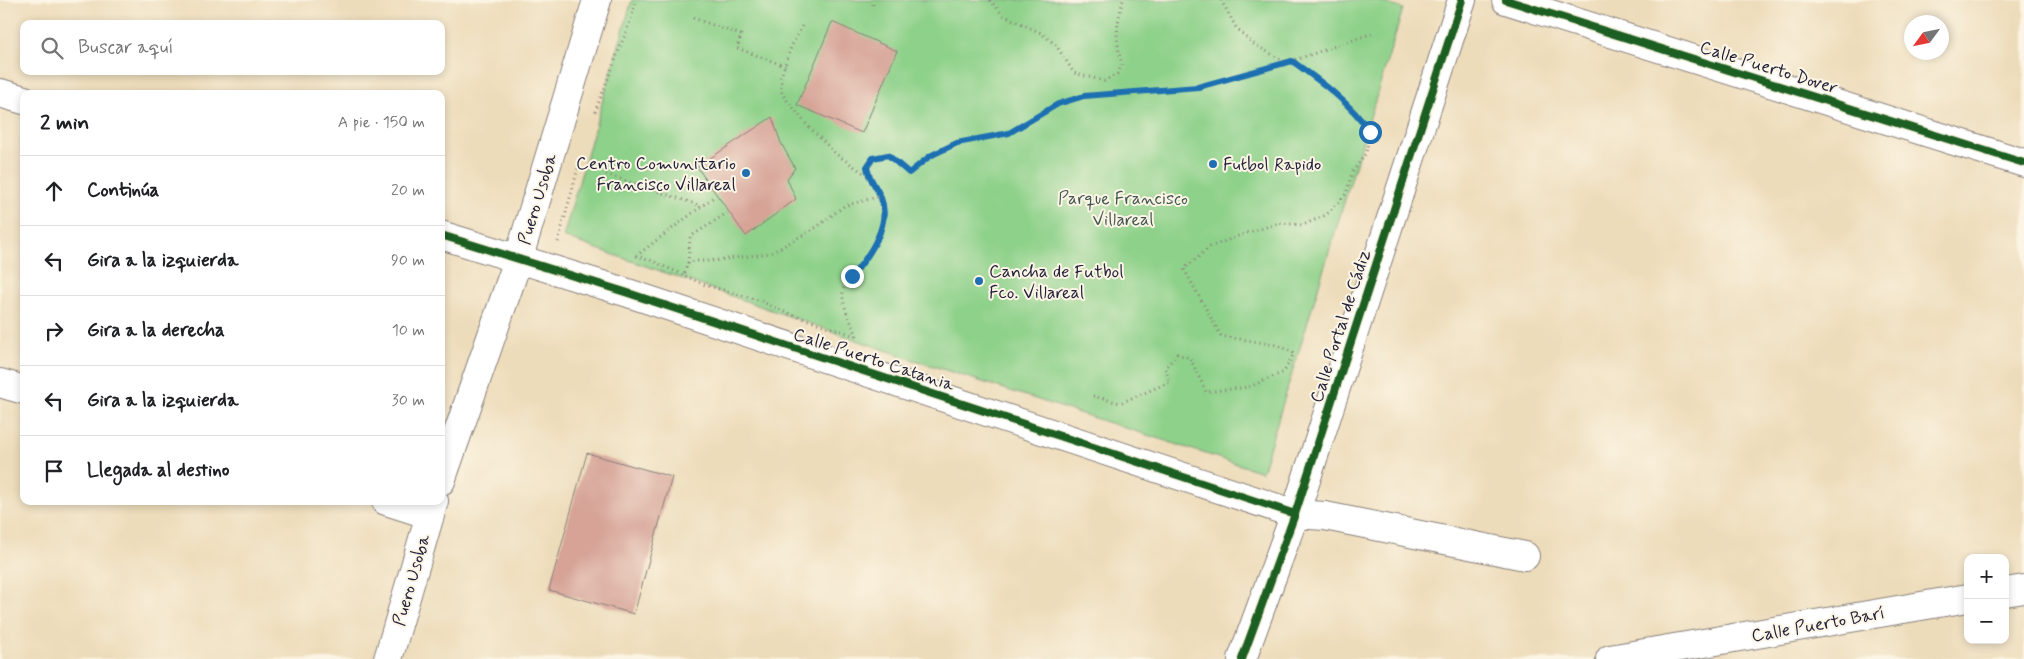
<!DOCTYPE html>
<html lang="es">
<meta charset="utf-8">
<style>
:root{--surface:#fff;--page:#f2f2f2;--text:#202124;--muted:#757577;--line:#e0e0e0}
body{margin:0;font-family:Mynerve,sans-serif;background:var(--page);color:var(--text)}
.controls{position:absolute;right:15px;bottom:15px;display:grid;overflow:hidden;border-radius:10px;box-shadow:0 2px 8px #0003}
.controls button{width:45px;height:45px;display:grid;place-items:center;padding:0;border:0;border-bottom:1px solid var(--line);background:var(--surface);color:var(--text);font:25px sans-serif}
.compass{position:absolute;left:1904px;top:15px;width:45px;height:45px;border-radius:50%;background:var(--surface);box-shadow:0 2px 8px #0003;rotate:237deg}
.stop{position:absolute;width:15px;height:15px;margin:-11px;border:4px solid #1f6fb2;border-radius:50%;background:#fff}
.stop.end{background:#1f6fb2;border-color:#fff;box-shadow:0 1px 5px #0008}
.list{margin:0;padding:0;list-style:none}
h2{display:flex;justify-content:space-between;align-items:center;height:65px;margin:0;padding:0 20px;font-size:21px}
h2 small{font-size:16px;font-weight:400;color:var(--muted)}
.list li{display:grid;grid-template-columns:32px 1fr auto;gap:15px;align-items:center;box-sizing:border-box;height:70px;padding:0 20px;border-top:1px solid var(--line)}
.list b{display:block;font-size:19px;white-space:nowrap}
.list em{font-size:16px;font-style:normal;color:var(--muted)}
.icon{flex:none;width:28px;height:28px;fill:none;stroke:currentColor;stroke-width:2;stroke-linecap:round;stroke-linejoin:round}
.map{position:relative;flex:none;width:2024px;height:659px;overflow:hidden}
.search{position:absolute;background:var(--surface);box-shadow:0 2px 8px #0003;left:20px;top:20px;width:425px;height:55px;display:flex;align-items:center;gap:12px;box-sizing:border-box;padding:0 18px;border-radius:10px;color:var(--muted);font-size:19px}
.panel{position:absolute;background:var(--surface);box-shadow:0 2px 8px #0003;left:20px;top:90px;width:425px;height:415px;border-radius:10px}
.map>svg:first-child{display:block}
.green{fill:#8ed18a;stroke:#587a62}
.building{fill:#d6a396}
.lines{fill:none;stroke-linecap:round;stroke-linejoin:round}
.minor-casing{stroke:#887f7a;stroke-width:30}
.path{stroke:#887f7a;stroke-width:3;stroke-dasharray:1 4;stroke-linecap:butt}
.minor{stroke:#fff;stroke-width:28}
.cycleway-casing{stroke:#fcf5e5;stroke-width:11}
.cycleway{stroke:#1b5e20;stroke-width:8}
.route{stroke:#1f6fb2;stroke-width:6}
.poi-dot{fill:#1f6fb2;stroke:#fcf5e5;stroke-width:2}
.labels{text-anchor:middle;stroke-width:4;stroke-linejoin:round;paint-order:stroke}
.street-label{font-size:18px;fill:#22223b;stroke:#fcf5e5}
.poi-label{font-size:18px;fill:#22223b;stroke:#fcf5e5;text-anchor:start}
.park-label{font-size:18px;fill:#425753;stroke:#fcf5e5}
</style>
<div class="map">
<svg width="2024" height="659" viewBox="0 0 2024 659">
<rect width="100%" height="100%" fill="#fcf5e5"/>
<filter id="ink" filterUnits="userSpaceOnUse"><feTurbulence type="fractalNoise" baseFrequency=".02" numOctaves="2"/><feDisplacementMap in="SourceGraphic" scale="10" xChannelSelector="R" yChannelSelector="G"/><feConvolveMatrix kernelMatrix="1 2 1 2 8 2 1 2 1" color-interpolation-filters="sRGB"/></filter>
<filter id="wash" filterUnits="userSpaceOnUse"><feTurbulence type="fractalNoise" baseFrequency=".0096" numOctaves="4" result="noise"/><feDisplacementMap in="SourceGraphic" scale="20" xChannelSelector="R" yChannelSelector="G"/><feGaussianBlur stdDeviation="1.12" result="paint"/><feColorMatrix in="noise" values="0 0 0 0 0 0 0 0 0 0 0 0 0 0 0 0 0 1.4 0 .05"/><feComposite in="paint" operator="in"/></filter>
<g filter="url(#wash)">
<rect width="100%" height="100%" fill="#eddcba"/>
<path class="green" d="M632,0H1376L1403,9L1262,472L908,358L563,237Z"/>
<g id="blocks">
<g class="building">
<path d="M832,22L897,51L862,133L797,105Z"/>
<path d="M772,117L781,143L795,168L787,179L796,199L746,236L697,167Z"/>
<path d="M587,453L672,477L634,614L549,590Z"/>
</g>
</g>
</g>
<g filter="url(#ink)">
<use href="#blocks" fill-opacity="0" stroke="#887f7a" stroke-width="1"/>
<g class="lines">
<defs>
<g id="minor">
<path d="M1506,0L2024,163"/>
<path d="M0,93L24,100"/>
<path d="M441,235L625,292L1295,514L1325,516L1525,556"/>
<path d="M0,383L24,390"/>
<path d="M441,481L518,260L597,0"/>
<path d="M386,501L430,515"/>
<path d="M2005,592L2024,589"/>
<path d="M388,659L434,501"/>
<path d="M1242,659L1295,514L1462,0"/>
<path d="M1610,659L1968,598"/>
</g>
</defs>
<use href="#minor" class="minor-casing"/>
<g class="path">
<path d="M990,0L1003,15L1041,33L1056,45L1074,73L1104,81L1117,74L1122,65C1115,38 1116,27 1123,0"/>
<path d="M1221,0L1236,27L1252,43L1285,62"/>
<path d="M873,5V0"/>
<path d="M693,18L741,35L737,48L785,66"/>
<path d="M802,26L791,47L781,77L782,94L808,126L836,154L868,176"/>
<path d="M595,112L631,19L636,0"/>
<path d="M606,174L701,206"/>
<path d="M558,242L580,161"/>
<path d="M636,256L715,196"/>
<path d="M636,256L648,259L683,275"/>
<path d="M688,263L690,237L727,213"/>
<path d="M856,336L787,313L758,300L702,284L684,275L688,263L694,261H712L771,253L817,227L844,206L880,196"/>
<path d="M857,336C852,323 841,305 843,291C845,281 857,271 863,263C874,249 881,235 883,217C886,196 869,186 867,167L873,158L888,155L909,173L930,156L957,143L1009,133L1058,104L1084,95L1198,87L1292,61L1373,33"/>
<path d="M1093,396L1120,403L1170,382L1165,368L1177,354L1190,358L1206,392L1249,387L1284,372L1294,353L1277,345L1221,336L1184,269L1210,247L1246,233L1280,223L1303,225L1326,215L1346,194L1352,173L1366,153L1370,132C1351,103 1320,81 1292,61"/>
</g>
<use href="#minor" class="minor"/>
<defs>
<g id="cycleway">
<path d="M1506,0L2024,163"/>
<path d="M441,235L625,292L1295,514"/>
<path d="M1242,659L1295,514L1462,0"/>
</g>
</defs>
<use href="#cycleway" class="cycleway-casing"/>
<use href="#cycleway" class="cycleway"/>
</g>
</g>
<g class="lines" filter="url(#ink)">
<path class="route" d="M852,276C868,257 892,225 881,198C877,187 869,180 867,167L873,158L888,155L909,173L930,156L957,143L1009,133L1058,104L1084,96L1198,87L1292,61C1320,81 1351,103 1370,132"/>
</g>
<g class="poi-dot">
<circle cx="1213" cy="164" r="5"/>
<circle cx="746" cy="173" r="5"/>
<circle cx="979" cy="281" r="5"/>
</g>
<g class="labels">
<g class="street-label">
<text transform="translate(1769 67) rotate(17)" y="6">Calle Puerto Dover</text>
<text transform="translate(537 199) rotate(-73)" y="6">Puero Usoba</text>
<text transform="translate(1340 326) rotate(-72)" y="6">Calle Portal de Cádiz</text>
<text transform="translate(874 359) rotate(18)" y="6">Calle Puerto Catania</text>
<text transform="translate(411 580) rotate(-74)" y="6">Puero Usoba</text>
<text transform="translate(1818 624) rotate(-10)" y="6">Calle Puerto Barí</text>
</g>
<g class="poi-label">
<text x="736" y="169" text-anchor="end">Centro Comunitario<tspan x="736" dy="21">Francisco Villareal</tspan></text>
<text x="1223" y="170">Futbol Rapido</text>
<text x="989" y="277">Cancha de Futbol<tspan x="989" dy="21">Fco. Villareal</tspan></text>
</g>
<g class="park-label">
<text x="1123" y="204">Parque Francisco<tspan x="1123" dy="21">Villareal</tspan></text>
</g>
</g>
</svg>
<div class="controls">
<button>+</button>
<button>−</button>
</div>
<svg class="compass" viewBox="-18 -18 36 36"><path d="M0-13l5 13h-10z" fill="#e53935"/><path d="M0 13l5-13h-10z" fill="#757577"/></svg>
<div class="stop" style="left:1370px;top:132px"></div>
<div class="stop end" style="left:852px;top:276px"></div>
<div class="search"><svg class="icon" aria-label="search" viewBox="0 0 24 24"><circle cx="10" cy="10" r="6"/><path d="M15 15l6 6"/></svg>Buscar aquí</div>
<section class="panel">
<h2>2 min<small>A pie · 150 m</small></h2>
<ul class="list">
<li><svg class="icon" aria-label="ahead" viewBox="0 0 24 24"><path d="M12 20V5M6 11l6-6 6 6"/></svg><div><b>Continúa</b></div><em>20 m</em></li>
<li><svg class="icon" aria-label="left" viewBox="0 0 24 24"><path d="M17 20v-9H6M10 6l-5 5 5 5"/></svg><div><b>Gira a la izquierda</b></div><em>90 m</em></li>
<li><svg class="icon" aria-label="right" viewBox="0 0 24 24"><path d="M7 20v-9h11M14 6l5 5-5 5"/></svg><div><b>Gira a la derecha</b></div><em>10 m</em></li>
<li><svg class="icon" aria-label="left" viewBox="0 0 24 24"><path d="M17 20v-9H6M10 6l-5 5 5 5"/></svg><div><b>Gira a la izquierda</b></div><em>30 m</em></li>
<li><svg class="icon" aria-label="arrive" viewBox="0 0 24 24"><path d="M6 21V4h12l-3 4 3 4H6"/></svg><div><b>Llegada al destino</b></div></li>
</ul>
</section>
</div>
